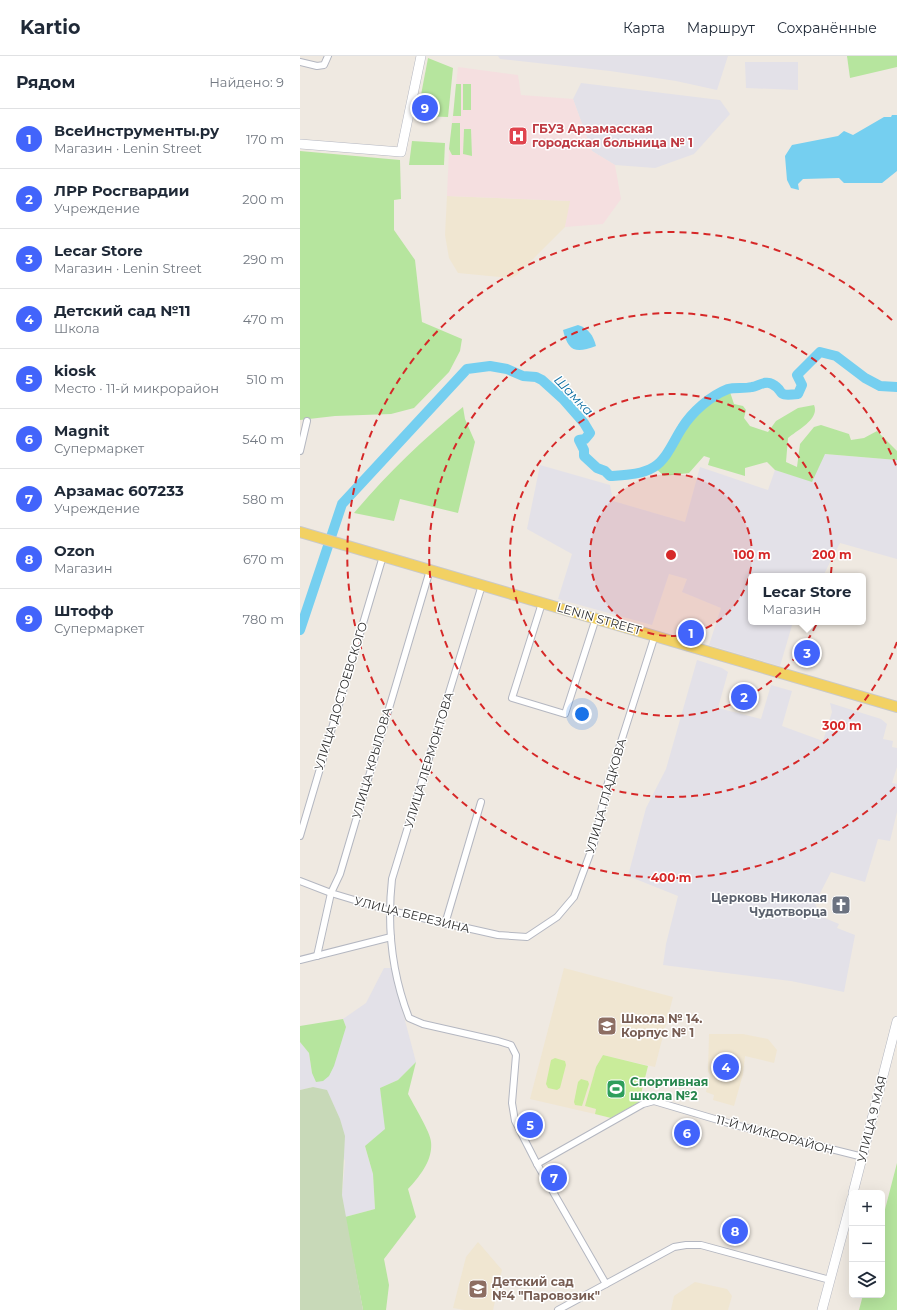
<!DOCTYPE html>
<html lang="ru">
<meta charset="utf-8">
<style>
:root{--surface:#fff;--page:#f6f6f7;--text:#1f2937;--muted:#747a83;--line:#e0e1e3;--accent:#4264fb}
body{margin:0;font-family:Montserrat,sans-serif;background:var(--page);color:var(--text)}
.controls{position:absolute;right:12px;bottom:12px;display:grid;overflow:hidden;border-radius:6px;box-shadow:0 4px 16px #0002}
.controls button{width:36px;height:36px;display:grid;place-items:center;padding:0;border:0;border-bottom:1px solid var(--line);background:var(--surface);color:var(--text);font:20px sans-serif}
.you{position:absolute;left:282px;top:658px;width:14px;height:14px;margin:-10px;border:3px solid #fff;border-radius:50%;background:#1a73e8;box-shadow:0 0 0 6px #1a73e833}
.badge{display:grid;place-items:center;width:26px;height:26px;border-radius:50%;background:var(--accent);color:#fff;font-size:13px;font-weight:700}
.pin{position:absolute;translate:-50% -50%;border:2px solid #fff;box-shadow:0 1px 4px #0006}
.popup{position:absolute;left:448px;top:517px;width:118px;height:52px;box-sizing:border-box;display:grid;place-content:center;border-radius:6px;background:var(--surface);filter:drop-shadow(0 1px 3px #0005);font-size:13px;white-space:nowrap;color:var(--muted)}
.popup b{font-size:15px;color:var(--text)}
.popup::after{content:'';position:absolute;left:50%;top:100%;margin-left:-8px;border:8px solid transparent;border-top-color:var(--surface)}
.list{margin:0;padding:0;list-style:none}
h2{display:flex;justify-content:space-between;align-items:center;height:52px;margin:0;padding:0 16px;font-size:17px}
h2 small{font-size:13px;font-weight:400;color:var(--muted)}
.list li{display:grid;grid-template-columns:26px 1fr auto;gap:12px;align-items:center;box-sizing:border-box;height:60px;padding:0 16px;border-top:1px solid var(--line)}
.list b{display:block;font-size:15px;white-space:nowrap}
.list p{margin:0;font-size:13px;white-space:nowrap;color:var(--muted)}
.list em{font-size:13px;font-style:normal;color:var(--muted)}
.icon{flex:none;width:22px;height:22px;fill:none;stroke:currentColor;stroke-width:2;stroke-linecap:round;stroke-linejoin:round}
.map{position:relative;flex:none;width:597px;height:1254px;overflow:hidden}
header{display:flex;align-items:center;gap:24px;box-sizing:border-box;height:56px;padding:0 20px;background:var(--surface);border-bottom:1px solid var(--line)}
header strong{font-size:19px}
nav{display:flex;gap:22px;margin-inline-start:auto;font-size:14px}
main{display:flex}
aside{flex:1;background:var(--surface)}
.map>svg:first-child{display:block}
.industrial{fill:#e3e1e8}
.education{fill:#f0e6d1}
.medical{fill:#f5dfe0}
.green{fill:#b6e59e}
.cemetery{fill:#c8d9b8}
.pitch{fill:#c9ec9a}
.water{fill:#75cff0}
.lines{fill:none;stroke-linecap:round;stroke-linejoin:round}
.river{stroke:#75cff0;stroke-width:10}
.street-casing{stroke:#b4b7c1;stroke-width:8}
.secondary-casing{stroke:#b4b7c1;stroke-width:10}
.primary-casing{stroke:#c9c9c9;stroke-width:12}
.street{stroke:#fff;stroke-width:6}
.secondary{stroke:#fff;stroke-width:9}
.primary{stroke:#f2d163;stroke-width:10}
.ring{fill:none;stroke:#d62828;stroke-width:2;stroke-dasharray:7 5}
.labels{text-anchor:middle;stroke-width:3;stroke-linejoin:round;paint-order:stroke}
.health-label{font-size:12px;font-weight:bold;fill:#be3a42;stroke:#fff;text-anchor:start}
.street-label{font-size:12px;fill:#2e2e2e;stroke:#fff}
.worship-label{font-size:12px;font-weight:bold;fill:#5b616d;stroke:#fff;text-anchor:end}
.education-label{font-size:12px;font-weight:bold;fill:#785e54;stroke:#fff;text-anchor:start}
.leisure-label{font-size:12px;font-weight:bold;fill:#27864d;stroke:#fff;text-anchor:start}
.water-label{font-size:13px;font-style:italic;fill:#0d6fa3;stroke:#fff}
.centre{fill:#d62828;stroke:#fff;stroke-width:2}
.ring-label{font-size:12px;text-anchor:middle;font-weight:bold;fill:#d62828;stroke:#fff;stroke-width:3;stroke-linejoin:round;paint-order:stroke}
</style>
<header>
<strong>Kartio</strong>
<nav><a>Карта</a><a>Маршрут</a><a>Сохранённые</a></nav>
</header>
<main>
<aside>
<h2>Рядом<small>Найдено: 9</small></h2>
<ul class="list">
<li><span class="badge">1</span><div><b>ВсеИнструменты.ру</b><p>Магазин · Lenin Street</p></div><em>170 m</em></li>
<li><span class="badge">2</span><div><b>ЛРР Росгвардии</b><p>Учреждение</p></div><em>200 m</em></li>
<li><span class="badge">3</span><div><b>Lecar Store</b><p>Магазин · Lenin Street</p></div><em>290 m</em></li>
<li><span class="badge">4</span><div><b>Детский сад №11</b><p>Школа</p></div><em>470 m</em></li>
<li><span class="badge">5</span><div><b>kiosk</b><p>Место · 11-й микрорайон</p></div><em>510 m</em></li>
<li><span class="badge">6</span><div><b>Magnit</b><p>Супермаркет</p></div><em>540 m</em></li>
<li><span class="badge">7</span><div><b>Арзамас 607233</b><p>Учреждение</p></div><em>580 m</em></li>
<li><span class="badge">8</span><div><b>Ozon</b><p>Магазин</p></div><em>670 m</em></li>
<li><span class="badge">9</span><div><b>Штофф</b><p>Супермаркет</p></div><em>780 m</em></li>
</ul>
</aside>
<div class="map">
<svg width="597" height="1254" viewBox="0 0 597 1254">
<rect width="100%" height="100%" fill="#efe9e1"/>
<g class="industrial">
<path d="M198,0H428L417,34L376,25L310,15L200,3Z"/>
<path d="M445,6H498V34L446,32Z"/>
<path d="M281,27L420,44L430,58L394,98L355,112L315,109L292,95L273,43Z"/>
<path d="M524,398L597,404V503L540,487L523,520H451V566H493L480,610L409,589L421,552L382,536L387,523L369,518L352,569L258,543L272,498L227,473L240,409L310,429L313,445L385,466L400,411L468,434L475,414L512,425Z"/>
<path d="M397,604L422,612L428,616L418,652L461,663L471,629L492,635L482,670L512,681L523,685L532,656L530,647L581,663L587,668L583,683L593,685L592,691L597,692V711L592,727L597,728V756L590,785L578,783L565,826L531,816L515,847L520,860L539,868L537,872L555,879L544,936L491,925L363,909L366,888L378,840L328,820L346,752L366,713Z"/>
<path d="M84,912H91L116,1006L98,1024L80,1032L86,1073L65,1090L73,1118L75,1153L45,1161L42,1139L45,1105L13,1031L0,1034V986L9,997L12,1017L40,984L46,971L43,963L66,947Z"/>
</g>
<g class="education">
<path d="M147,140L271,145L265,171L217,219L211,222L158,217L149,202L145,179Z"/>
<path d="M264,912L373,941L355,1011L303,999L296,1011L286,1050L296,1053L295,1058L230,1043Z"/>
<path d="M409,978H443L468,983L477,994L474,1007L445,1000L443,1018L434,1050L413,1044L414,1039L406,1036L410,1019L408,1015Z"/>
<path d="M178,1186L202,1214L193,1254H164L153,1252L166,1201Z"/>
<path d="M395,1226L427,1233L432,1240L428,1254H371L374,1240Z"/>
</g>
<path class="medical" d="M158,11L218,19L221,39L273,43L292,95L315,109L321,143L303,168L265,171L270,145L147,140L149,93Z"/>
<g class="green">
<path d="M547,0H597V11L550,22Z"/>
<path d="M128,2L153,12L148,61L117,60Z"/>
<path d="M156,28H161V60H153Z"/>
<rect x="163" y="28" width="8" height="26"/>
<path d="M152,67H160V99H152L149,93Z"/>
<path d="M164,73H171L172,100L163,98Z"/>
<path d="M112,85L145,87L144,109H109Z"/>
<path d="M0,95L100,104L101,143L94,144V174L115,204L122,266L162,283L160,295L149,316L114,352L91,358L35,360L0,364Z"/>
<path d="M429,333L434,348L443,350L446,354L444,362L450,370L468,376L476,365L498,352L514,349C520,363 497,374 488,382L486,406L497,411L500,388L514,371L521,369L549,378L551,384L564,382L577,375L597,395V404L525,398L512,426L475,414L467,406L445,412V420L408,409L410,402L404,400L389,417L364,420L354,411L369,395L389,361L414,341Z"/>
<path d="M163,351L165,363L175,386L158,457L100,443L94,465L54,457C87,418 123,383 163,351Z"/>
<path d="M43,963L46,971L34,1010L29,1020L23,1025L16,1026L12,1017L9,997L0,986V970Z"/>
<path d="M116,1006L108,1038C113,1048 131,1077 131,1086C133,1104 120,1120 108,1133L116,1161L84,1203L89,1229L86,1254H63L45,1161L75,1153L73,1118L65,1090L85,1073L80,1032L98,1024Z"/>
<path d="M597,1107V1254H559L563,1239H582V1165Z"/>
</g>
<path class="cemetery" d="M13,1031L27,1034L40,1063L45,1080L42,1139L63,1254H0V1034Z"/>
<g class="pitch">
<path d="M303,999L348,1010L339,1046L311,1062L295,1058L296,1053L285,1050L296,1011Z"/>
<path d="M255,1002L265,1005L266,1009L260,1032L257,1034L248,1032L246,1028L251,1004Z"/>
<path d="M281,1023L288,1025L289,1028L282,1050L275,1049L274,1046L278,1026Z"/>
</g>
<g class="water">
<path d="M592,59H597V115L582,127H544L539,122L503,123L498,128L499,134L491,132L487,124L485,100L492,89L538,80L544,75L553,79L584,61H591Z"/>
<path d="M278,269C289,273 293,279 296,290C275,298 268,295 263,274Z"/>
</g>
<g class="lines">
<path class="river" d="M0,574L42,448L167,313L190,310L207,313L223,320L236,321L242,324L263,343L284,367L290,377L285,383L279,384L284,394V400L297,412L305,415L310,420C324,419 341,419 354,411C367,403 374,384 382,372C392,356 410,340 428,333C435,331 444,333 452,331C458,330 466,324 472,328C486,335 474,341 498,338L502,329L497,319L520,296L536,300L565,322L580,330L597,331"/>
<defs>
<g id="street">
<path d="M0,6L17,10L24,9L28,0"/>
<path d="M0,395L7,365"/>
<path d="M182,529L92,823C87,869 92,918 109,962L123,968L198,985L211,989L216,999L212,1047L215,1065L237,1108L306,1228L374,1191L386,1189H401L530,1224"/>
<path d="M242,547L212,642L265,658L296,562"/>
<path d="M0,780L83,500"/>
<path d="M0,825L31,837L91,855L198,879L227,881L257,861L274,841L294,787L306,733L355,579"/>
<path d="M145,868L181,746"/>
<path d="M17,900L31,837L40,818L130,514"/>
<path d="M0,904L91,881"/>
<path d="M237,1108L343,1048L354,1045L435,1069L563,1101"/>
<path d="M258,1254L306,1228"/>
</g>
<g id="secondary">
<path d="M0,88L101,96L121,0"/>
<path d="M553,1137L597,965"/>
<path d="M522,1254L552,1142"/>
</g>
<path id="primary" d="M0,476L597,651"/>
</defs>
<use href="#street" class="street-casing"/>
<use href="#secondary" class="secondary-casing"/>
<use href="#primary" class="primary-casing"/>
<use href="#street" class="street"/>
<use href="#secondary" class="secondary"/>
<use href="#primary" class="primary"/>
</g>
<circle cx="371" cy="499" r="81" fill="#d62828" fill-opacity=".12"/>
<g class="ring">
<circle cx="371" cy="499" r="81"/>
<circle cx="371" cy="499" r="161"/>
<path d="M597 586A242 242 0 1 1 597 412"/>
<path d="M595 731A323 323 0 1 1 595 267"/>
</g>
<defs>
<symbol id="hospital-square" viewBox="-11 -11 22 22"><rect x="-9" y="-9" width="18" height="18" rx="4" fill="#e0444e" stroke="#fff"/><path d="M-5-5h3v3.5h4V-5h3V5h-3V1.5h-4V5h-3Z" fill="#fff"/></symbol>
<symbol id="church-square" viewBox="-11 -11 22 22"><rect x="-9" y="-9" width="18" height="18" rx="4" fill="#6b7280" stroke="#fff"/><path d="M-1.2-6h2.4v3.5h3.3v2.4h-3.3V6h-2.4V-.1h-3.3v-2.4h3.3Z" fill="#fff"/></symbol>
<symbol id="school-square" viewBox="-11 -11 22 22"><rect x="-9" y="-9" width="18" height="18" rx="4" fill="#8d6e63" stroke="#fff"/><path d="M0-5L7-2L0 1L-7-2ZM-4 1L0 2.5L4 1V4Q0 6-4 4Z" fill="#fff"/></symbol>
<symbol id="stadium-square" viewBox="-11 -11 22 22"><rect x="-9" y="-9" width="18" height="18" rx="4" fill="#2e9e5b" stroke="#fff"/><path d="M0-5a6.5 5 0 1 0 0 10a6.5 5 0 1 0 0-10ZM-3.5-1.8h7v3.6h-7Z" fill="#fff"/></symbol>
</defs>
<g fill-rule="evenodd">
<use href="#hospital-square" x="207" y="69" width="22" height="22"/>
<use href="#church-square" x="530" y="838" width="22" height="22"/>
<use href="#school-square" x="296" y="959" width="22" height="22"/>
<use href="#stadium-square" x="305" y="1022" width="22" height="22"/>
<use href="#school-square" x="167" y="1222" width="22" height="22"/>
</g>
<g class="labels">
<g class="health-label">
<text x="232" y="77">ГБУЗ Арзамасская<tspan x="232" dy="14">городская больница № 1</tspan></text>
</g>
<g class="street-label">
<text transform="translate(299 563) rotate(16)" y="4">LENIN STREET</text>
<text transform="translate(41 640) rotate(-73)" y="4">УЛИЦА ДОСТОЕВСКОГО</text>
<text transform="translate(129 704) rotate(-73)" y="4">УЛИЦА ЛЕРМОНТОВА</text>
<text transform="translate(72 707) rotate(-74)" y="4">УЛИЦА КРЫЛОВА</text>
<text transform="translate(306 740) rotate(-74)" y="4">УЛИЦА ГЛАДКОВА</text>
<text transform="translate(112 859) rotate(14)" y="4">УЛИЦА БЕРЕЗИНА</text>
<text transform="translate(572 1063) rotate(-76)" y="4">УЛИЦА 9 МАЯ</text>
<text transform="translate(475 1079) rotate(15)" y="4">11-Й МИКРОРАЙОН</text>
</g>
<g class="worship-label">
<text x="527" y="846">Церковь Николая<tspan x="527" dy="14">Чудотворца</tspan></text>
</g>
<g class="education-label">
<text x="321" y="967">Школа № 14.<tspan x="321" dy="14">Корпус № 1</tspan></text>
<text x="192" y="1230">Детский сад<tspan x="192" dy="14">№4 "Паровозик"</tspan></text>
</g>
<g class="leisure-label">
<text x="330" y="1030">Спортивная<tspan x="330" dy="14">школа №2</tspan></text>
</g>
<g class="water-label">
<text transform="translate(274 339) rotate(46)" y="5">Шамка</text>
</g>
</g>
<circle cx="371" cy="499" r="6" class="centre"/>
<g class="ring-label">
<text x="452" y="503">100 m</text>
<text x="532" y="503">200 m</text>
<text x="542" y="674">300 m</text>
<text x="371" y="826">400 m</text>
</g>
</svg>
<div class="controls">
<button>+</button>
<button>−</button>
<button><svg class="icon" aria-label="layers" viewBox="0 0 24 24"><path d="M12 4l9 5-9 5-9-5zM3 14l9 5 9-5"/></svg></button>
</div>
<div class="you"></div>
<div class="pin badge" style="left:391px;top:577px">1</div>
<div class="pin badge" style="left:444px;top:641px">2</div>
<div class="pin badge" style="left:507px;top:597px">3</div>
<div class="popup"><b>Lecar Store</b>Магазин</div>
<div class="pin badge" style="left:426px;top:1011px">4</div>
<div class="pin badge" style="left:230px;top:1069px">5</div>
<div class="pin badge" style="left:387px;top:1077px">6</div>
<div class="pin badge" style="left:254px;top:1122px">7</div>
<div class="pin badge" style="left:435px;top:1175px">8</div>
<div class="pin badge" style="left:125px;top:52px">9</div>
</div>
</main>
